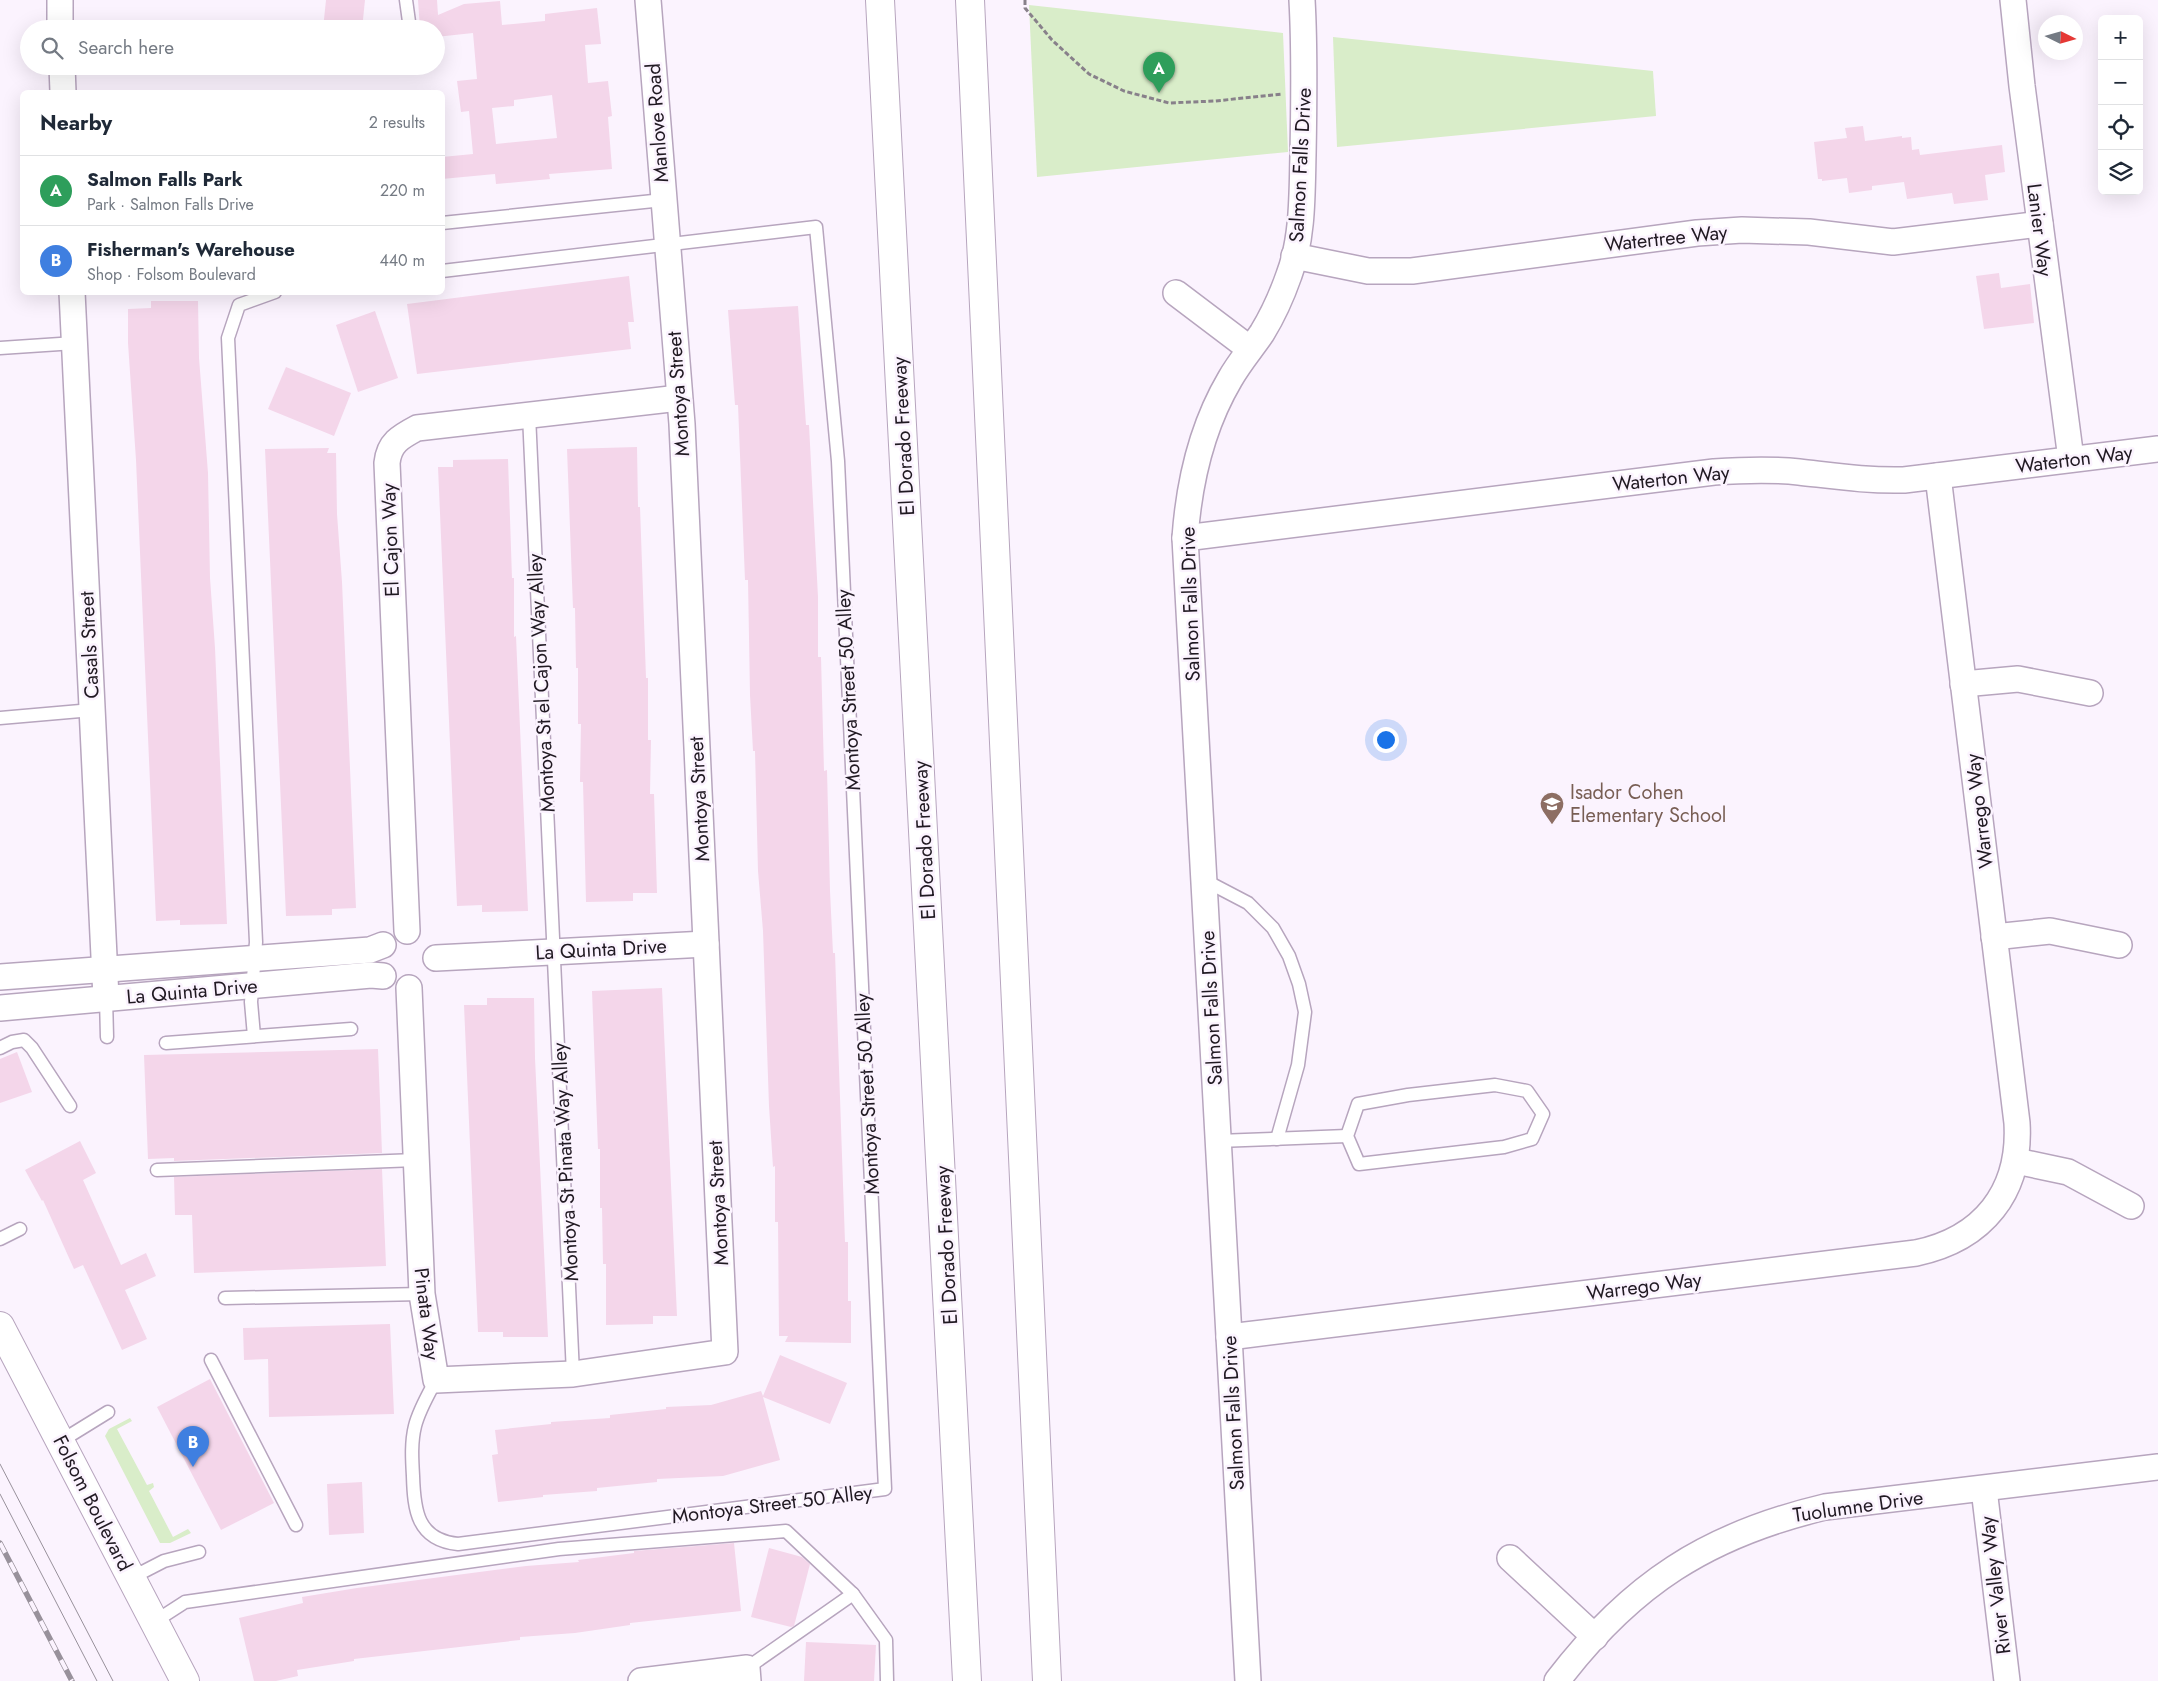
<!DOCTYPE html>
<meta charset="utf-8">
<style>
:root{--surface:#fff;--page:#f6f6f7;--text:#1f2937;--muted:#747a83;--line:#e0e1e3;--accent:#8241b6}
body{margin:0;font-family:Jost,sans-serif;background:var(--page);color:var(--text)}
.controls{position:absolute;right:15px;top:15px;display:grid;overflow:hidden;border-radius:8px;box-shadow:0 5px 20px #0002}
.controls button{width:45px;height:45px;display:grid;place-items:center;padding:0;border:0;border-bottom:1px solid var(--line);background:var(--surface);color:var(--text);font:25px sans-serif}
.compass{position:absolute;left:2038px;top:15px;width:45px;height:45px;border-radius:50%;background:var(--surface);box-shadow:0 5px 20px #0002;rotate:95deg}
.you{position:absolute;left:1385px;top:739px;width:18px;height:18px;margin:-12px;border:4px solid #fff;border-radius:50%;background:#1a73e8;box-shadow:0 0 0 8px #1a73e833}
.badge{display:grid;place-items:center;width:32px;height:32px;border-radius:50%;background:var(--accent);color:#fff;font-size:16px;font-weight:700}
.pin{position:absolute;translate:-50% -41px;filter:drop-shadow(0 1px 2px #0008)}
.pin::after{content:'';position:absolute;top:26px;width:18px;height:15px;background:inherit;clip-path:polygon(0 0,100% 0,50% 100%)}
.list{margin:0;padding:0;list-style:none}
h2{display:flex;justify-content:space-between;align-items:center;height:65px;margin:0;padding:0 20px;font-size:21px}
h2 small{font-size:16px;font-weight:400;color:var(--muted)}
.list li{display:grid;grid-template-columns:32px 1fr auto;gap:15px;align-items:center;box-sizing:border-box;height:70px;padding:0 20px;border-top:1px solid var(--line)}
.list b{display:block;font-size:19px;white-space:nowrap}
.list p{margin:0;font-size:16px;white-space:nowrap;color:var(--muted)}
.list em{font-size:16px;font-style:normal;color:var(--muted)}
.icon{flex:none;width:28px;height:28px;fill:none;stroke:currentColor;stroke-width:2;stroke-linecap:round;stroke-linejoin:round}
.map{position:relative;flex:none;width:2158px;height:1681px;overflow:hidden}
.search{position:absolute;background:var(--surface);box-shadow:0 5px 20px #0002;left:20px;top:20px;width:425px;height:55px;display:flex;align-items:center;gap:12px;box-sizing:border-box;padding:0 18px;border-radius:28px;color:var(--muted);font-size:19px}
.panel{position:absolute;background:var(--surface);box-shadow:0 5px 20px #0002;left:20px;top:90px;width:425px;height:205px;border-radius:8px}
.map>svg:first-child{display:block}
.green{fill:#d9edc9}
.building{fill:#f4d6ea;fill-rule:evenodd}
.lines{fill:none;stroke-linecap:round;stroke-linejoin:round}
.lane-casing{stroke:#b7a5be;stroke-width:15}
.street-casing{stroke:#b7a5be;stroke-width:28}
.secondary-casing{stroke:#b7a5be;stroke-width:30}
.highway-casing{stroke:#b7a5be;stroke-width:30}
.path{stroke:#88808a;stroke-width:3;stroke-dasharray:5 2.5;stroke-linecap:butt}
.lane{stroke:#fff;stroke-width:12}
.street{stroke:#fff;stroke-width:25}
.secondary{stroke:#fff;stroke-width:28}
.highway{stroke:#fff;stroke-width:28}
.tram{stroke:#98919b;stroke-width:1}
.rail-casing{stroke:#98919b;stroke-width:5.5}
.rail{stroke:#fbf3fe;stroke-width:4;stroke-dasharray:11;stroke-linecap:butt}
.labels{text-anchor:middle;stroke-width:5;stroke-linejoin:round;paint-order:stroke}
.street-label{font-size:20px;fill:#201922;stroke:#fbf3fe}
.education-label{font-size:20px;fill:#785e54;stroke:#fbf3fe;text-anchor:start}
</style>
<div class="map">
<svg width="2158" height="1681" viewBox="0 0 2158 1681">
<rect width="100%" height="100%" fill="#fbf3fe"/>
<g class="green">
<path d="M1029,5L1283,33L1288,152L1037,177Z"/>
<path d="M1333,37L1653,71L1656,116L1337,147Z"/>
<path d="M130,1418L132,1421L117,1429L147,1485L153,1483L154,1487L149,1491L173,1537L188,1529L191,1533L170,1543H160L105,1436L109,1429Z"/>
</g>
<g class="building">
<path d="M326,0H365L362,29H323Z"/>
<path d="M418,0H437L438,15L464,4L500,1L502,25L545,21V14L597,8L601,44L585,45L588,83L608,81L612,116L608,117L612,169L549,174L550,179L496,184L495,174L442,179V157L473,154L469,111L461,112L457,81L477,79L473,33L436,37V29H420ZM552,95L557,138L496,144L492,108L514,106V100Z"/>
<path d="M1863,126L1865,141L1902,136V138L1911,137L1912,150L1919,149L1920,155L2002,145L2005,172L1985,175L1988,200L1954,204L1952,193L1907,199L1904,182L1872,186V190L1849,193L1847,178L1822,181V179H1818L1814,142L1847,138L1845,128Z"/>
<path d="M1999,273L2001,288L2030,284L2034,323L1984,329L1976,276Z"/>
<path d="M629,276L634,322H628L631,349L417,374L407,304Z"/>
<path d="M151,301H198L199,358L208,473L210,578L215,648L227,924L180,925V920L156,921L136,460L128,343V309L151,308Z"/>
<path d="M798,306L806,425H809L818,597V657H821L824,771L827,770L830,891L833,953H835L845,1242H848V1301H851V1343L785,1342L788,1336H779L778,1222H775V1166L773,1167L769,1106L763,931L758,871L755,751H753L750,695L748,580H745L738,405H735L728,310Z"/>
<path d="M375,311L398,378L358,392L336,325Z"/>
<path d="M286,367L351,393L334,436L268,409Z"/>
<path d="M637,447L638,507H640L646,678H648V740H651L650,794H654L657,893H633V901L586,902L583,782H580L581,724H578V668H576L575,608H573L567,449Z"/>
<path d="M329,448L327,453H336L337,514L342,582L356,908L332,909V915L286,916L265,449Z"/>
<path d="M508,459L512,578H514V637L516,636L528,911L482,912V905L457,906L438,467H453V460Z"/>
<path d="M662,988L677,1316H653V1324L606,1325V1264H603L602,1208H600V1149H598L592,991Z"/>
<path d="M487,998H534L535,1058L548,1337H503V1332H478L464,1005H487Z"/>
<path d="M378,1049L382,1153L174,1161V1158L148,1159L144,1055Z"/>
<path d="M17,1052L32,1092L0,1103V1059Z"/>
<path d="M80,1141L96,1173L83,1180L121,1265L146,1253L156,1276L125,1290L147,1339L122,1350L83,1265L74,1269L43,1200L42,1201L25,1170Z"/>
<path d="M382,1169L386,1266L194,1273L192,1215H175L174,1177Z"/>
<path d="M390,1324L394,1414L269,1417L268,1359L244,1360L243,1328Z"/>
<path d="M780,1355L847,1383L830,1424L763,1397L780,1460L723,1476L657,1479V1482L597,1488V1491L543,1495V1497L498,1502L492,1455L498,1454L495,1430L551,1424V1422L610,1418V1415L666,1409V1407L711,1405L761,1391L763,1396Z"/>
<path d="M210,1379L274,1503L221,1530L157,1407Z"/>
<path d="M362,1482L364,1533L329,1535L327,1484Z"/>
<path d="M734,1543L741,1611L630,1623V1625L575,1633L520,1637V1640L354,1659V1661L297,1670L298,1676L276,1681H254L239,1618L303,1603L302,1597L357,1588L526,1566L579,1562L578,1560L634,1553V1551Z"/>
<path d="M769,1548L802,1557L810,1564L794,1626L791,1627L751,1617Z"/>
<path d="M806,1642L876,1645L874,1681H804Z"/>
</g>
<g class="lines">
<defs>
<g id="lane">
<path d="M406,0L410,29"/>
<path d="M442,223L663,200"/>
<path d="M0,348L75,343"/>
<path d="M529,415L573,1374"/>
<path d="M0,718L92,710"/>
<path d="M1204,880L1248,903L1273,928L1289,956L1299,984L1305,1012L1298,1065L1277,1139"/>
<path d="M106,998L107,1037"/>
<path d="M254,1036L251,1002L256,942L228,338L239,305L275,292"/>
<path d="M166,1043L351,1029"/>
<path d="M0,1048L12,1042L24,1040L32,1048L70,1106"/>
<path d="M1495,1085L1527,1091L1543,1114L1532,1139L1504,1147L1359,1164L1347,1136L1358,1104L1408,1095Z"/>
<path d="M1218,1141L1347,1136"/>
<path d="M157,1170L416,1160"/>
<path d="M0,1239L20,1229"/>
<path d="M225,1298L422,1294"/>
<path d="M211,1360L296,1525"/>
<path d="M436,1380C428,1395 419,1410 415,1426C411,1442 412,1459 413,1476C414,1510 417,1540 458,1544L885,1489L838,461L816,227L442,271"/>
<path d="M61,1441L108,1412"/>
<path d="M131,1578L164,1561L199,1552"/>
<path d="M853,1594L886,1640L887,1681"/>
<path d="M154,1622L185,1602L559,1549L786,1531L853,1594L747,1668"/>
</g>
<g id="street">
<path d="M60,0V29"/>
<path d="M2013,0L2022,86L2071,459"/>
<path d="M62,66L63,92"/>
<path d="M1294,256L1368,271H1412L1697,233L1742,230L1809,232L1893,242L2040,224"/>
<path d="M72,292L106,998"/>
<path d="M1176,293L1250,349"/>
<path d="M1185,538L1714,472C1743,470 1771,469 1799,472C1835,476 1868,481 1904,480L2158,449"/>
<path d="M1963,684L2018,679L2090,693"/>
<path d="M407,931L387,463C389,443 400,437 417,428L679,398"/>
<path d="M1994,937L2050,931L2119,945"/>
<path d="M436,958L706,944"/>
<path d="M0,977L370,950L383,945"/>
<path d="M409,988L422,1294L436,1380L573,1374L725,1352L682,424L648,0"/>
<path d="M0,1008L371,975L383,976"/>
<path d="M2016,1161L2068,1172L2131,1206"/>
<path d="M1229,1337L1916,1253C1983,1239 2021,1192 2017,1123L1938,476"/>
<path d="M1984,1489L2007,1681"/>
<path d="M1510,1558L1595,1637"/>
<path d="M641,1681L747,1668L748,1681"/>
<path d="M1248,1681L1185,538C1189,482 1201,428 1230,379C1239,363 1251,349 1262,333C1273,315 1282,295 1289,275C1303,238 1302,194 1303,155C1304,103 1305,52 1302,0"/>
<path d="M1557,1681C1631,1584 1707,1535 1825,1507L2158,1467"/>
</g>
<path id="secondary" d="M0,1326L185,1681"/>
<g id="highway">
<path d="M880,0L967,1681"/>
<path d="M970,0L1047,1681"/>
</g>
</defs>
<use href="#lane" class="lane-casing"/>
<use href="#street" class="street-casing"/>
<use href="#secondary" class="secondary-casing"/>
<use href="#highway" class="highway-casing"/>
<path class="path" d="M1025,0V8L1052,40L1089,74L1124,91L1169,103L1215,101L1283,94"/>
<use href="#lane" class="lane"/>
<use href="#street" class="street"/>
<use href="#secondary" class="secondary"/>
<use href="#highway" class="highway"/>
<g class="tram">
<path d="M0,1464L113,1681"/>
<path d="M0,1494L97,1681"/>
</g>
<defs>
<path id="rail" d="M0,1543L72,1681"/>
</defs>
<use href="#rail" class="rail-casing"/>
<use href="#rail" class="rail"/>
</g>
<defs>
<symbol id="school-pin" viewBox="-11 -11 22 30"><path d="M0 17L-7.5 6A9.5 9.5 0 1 1 7.5 6Z" fill="#8d6e63" stroke="#fbf3fe"/><path d="M0-5L7-2L0 1L-7-2ZM-4 1L0 2.5L4 1V4Q0 6-4 4Z" fill="#fff"/></symbol>
</defs>
<g fill-rule="evenodd">
<use href="#school-pin" x="1538" y="790" width="28" height="38"/>
</g>
<g class="labels">
<g class="street-label">
<text transform="translate(657 123) rotate(-94)" y="7">Manlove Road</text>
<text transform="translate(1300 165) rotate(-87)" y="7">Salmon Falls Drive</text>
<text transform="translate(2040 230) rotate(83)" y="7">Lanier Way</text>
<text transform="translate(1666 238) rotate(-6)" y="7">Watertree Way</text>
<text transform="translate(678 394) rotate(-94)" y="7">Montoya Street</text>
<text transform="translate(903 436) rotate(-93)" y="7">El Dorado Freeway</text>
<text transform="translate(2074 459) rotate(-7)" y="7">Waterton Way</text>
<text transform="translate(1671 478) rotate(-6)" y="7">Waterton Way</text>
<text transform="translate(390 540) rotate(-92)" y="7">El Cajon Way</text>
<text transform="translate(1190 604) rotate(-92)" y="7">Salmon Falls Drive</text>
<text transform="translate(89 645) rotate(-93)" y="7">Casals Street</text>
<text transform="translate(541 683) rotate(-93)" y="7">Montoya St el Cajon Way Alley</text>
<text transform="translate(848 690) rotate(-93)" y="7">Montoya Street 50 Alley</text>
<text transform="translate(699 799) rotate(-93)" y="7">Montoya Street</text>
<text transform="translate(1979 811) rotate(-97)" y="7">Warrego Way</text>
<text transform="translate(924 840) rotate(-93)" y="7">El Dorado Freeway</text>
<text transform="translate(601 949) rotate(-3)" y="7">La Quinta Drive</text>
<text transform="translate(192 991) rotate(-5)" y="7">La Quinta Drive</text>
<text transform="translate(1211 1008) rotate(-93)" y="7">Salmon Falls Drive</text>
<text transform="translate(867 1094) rotate(-93)" y="7">Montoya Street 50 Alley</text>
<text transform="translate(565 1162) rotate(-93)" y="7">Montoya St Pinata Way Alley</text>
<text transform="translate(718 1203) rotate(-93)" y="7">Montoya Street</text>
<text transform="translate(946 1245) rotate(-93)" y="7">El Dorado Freeway</text>
<text transform="translate(1644 1286) rotate(-7)" y="7">Warrego Way</text>
<text transform="translate(427 1314) rotate(83)" y="7">Pinata Way</text>
<text transform="translate(1233 1413) rotate(-93)" y="7">Salmon Falls Drive</text>
<text transform="translate(93 1503) rotate(63)" y="7">Folsom Boulevard</text>
<text transform="translate(772 1504) rotate(-7)" y="7">Montoya Street 50 Alley</text>
<text transform="translate(1858 1506) rotate(-8)" y="7">Tuolumne Drive</text>
<text transform="translate(1995 1585) rotate(-97)" y="7">River Valley Way</text>
</g>
<g class="education-label">
<text x="1570" y="799">Isador Cohen<tspan x="1570" dy="23">Elementary School</tspan></text>
</g>
</g>
</svg>
<div class="controls">
<button>+</button>
<button>−</button>
<button><svg class="icon" aria-label="locate" viewBox="0 0 24 24"><circle cx="12" cy="12" r="6"/><path d="M12 2v4M12 18v4M2 12h4M18 12h4"/></svg></button>
<button><svg class="icon" aria-label="layers" viewBox="0 0 24 24"><path d="M12 4l9 5-9 5-9-5zM3 14l9 5 9-5"/></svg></button>
</div>
<svg class="compass" viewBox="-18 -18 36 36"><path d="M0-13l5 13h-10z" fill="#e53935"/><path d="M0 13l5-13h-10z" fill="#747a83"/></svg>
<div class="you"></div>
<div class="pin badge" style="left:1159px;top:93px;background:#2e9e5b">A</div>
<div class="pin badge" style="left:193px;top:1467px;background:#3f7fe0">B</div>
<div class="search"><svg class="icon" aria-label="search" viewBox="0 0 24 24"><circle cx="10" cy="10" r="6"/><path d="M15 15l6 6"/></svg>Search here</div>
<section class="panel">
<h2>Nearby<small>2 results</small></h2>
<ul class="list">
<li><span class="badge" style="background:#2e9e5b">A</span><div><b>Salmon Falls Park</b><p>Park · Salmon Falls Drive</p></div><em>220 m</em></li>
<li><span class="badge" style="background:#3f7fe0">B</span><div><b>Fisherman's Warehouse</b><p>Shop · Folsom Boulevard</p></div><em>440 m</em></li>
</ul>
</section>
</div>
